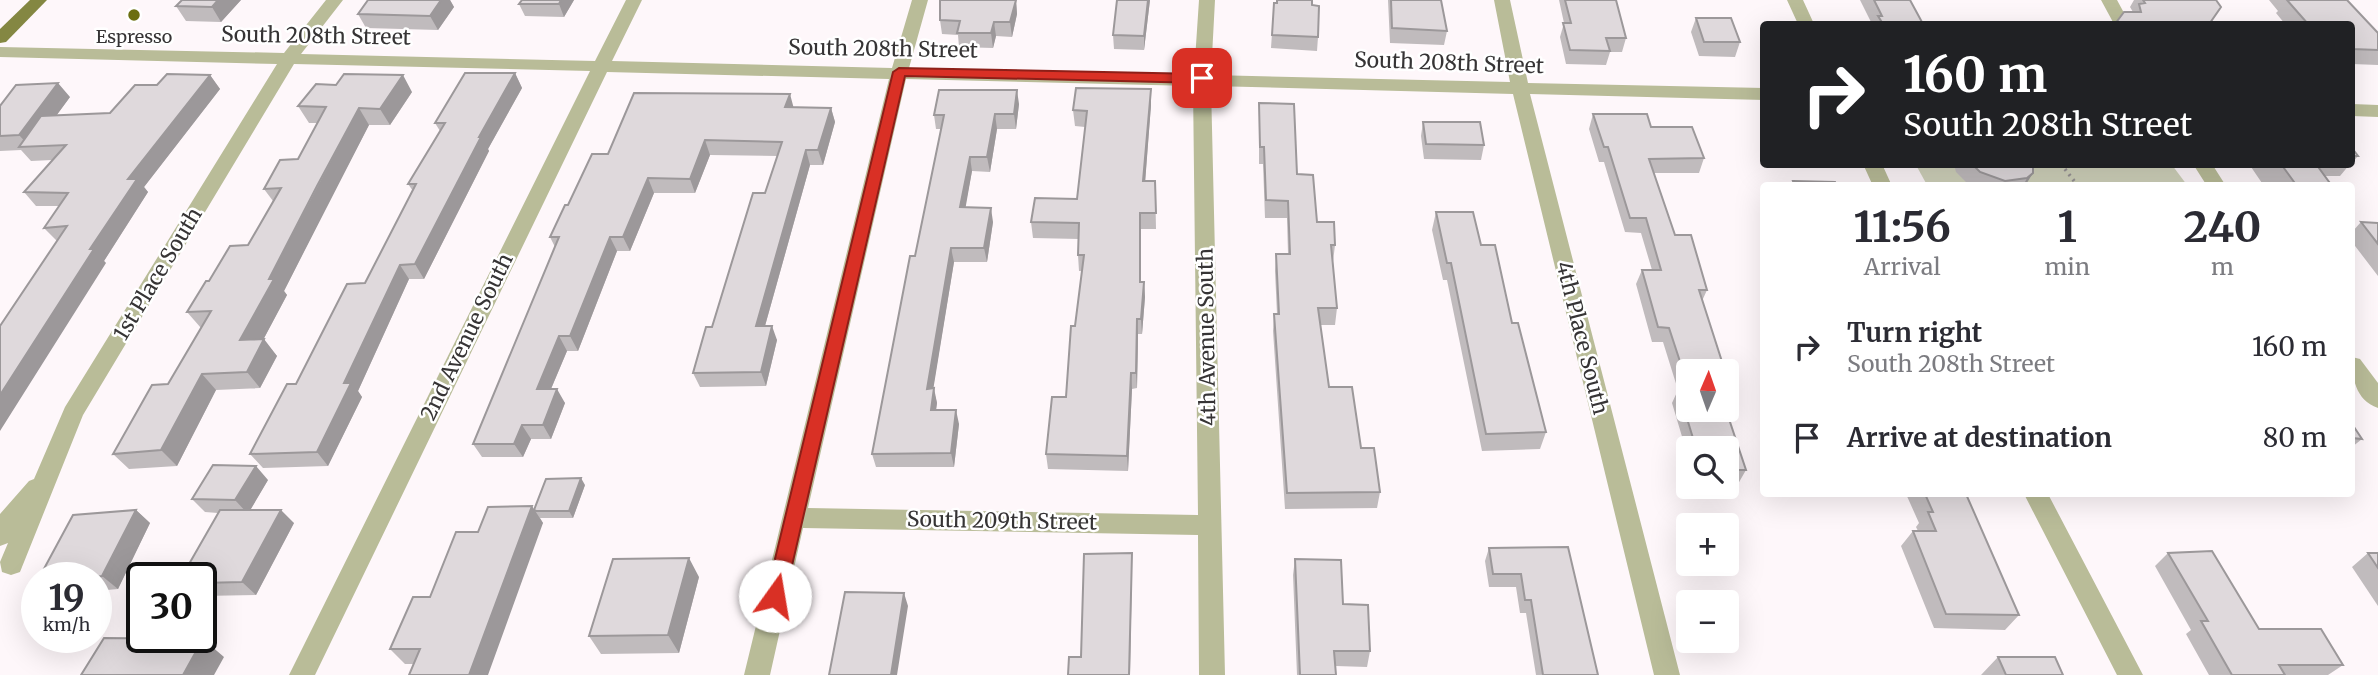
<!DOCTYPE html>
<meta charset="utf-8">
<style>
body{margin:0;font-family:Merriweather,serif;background:#f7f7f7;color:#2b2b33;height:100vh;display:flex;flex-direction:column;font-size:26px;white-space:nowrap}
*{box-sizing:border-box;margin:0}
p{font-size:23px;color:#7c7c81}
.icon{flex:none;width:38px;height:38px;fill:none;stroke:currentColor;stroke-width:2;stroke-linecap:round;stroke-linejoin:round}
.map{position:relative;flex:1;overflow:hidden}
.details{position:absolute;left:1760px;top:182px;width:595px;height:315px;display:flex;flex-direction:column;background:#fff;border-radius:7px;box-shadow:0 7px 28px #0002}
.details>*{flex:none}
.top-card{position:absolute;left:1760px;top:21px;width:595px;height:147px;border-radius:7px;box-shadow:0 7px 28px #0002;background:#202124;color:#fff;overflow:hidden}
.needle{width:46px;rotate:2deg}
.tools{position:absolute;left:1676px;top:359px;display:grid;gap:14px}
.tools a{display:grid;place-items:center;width:63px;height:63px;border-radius:7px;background:#fff;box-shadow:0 7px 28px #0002;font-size:35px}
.speed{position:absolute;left:21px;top:562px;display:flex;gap:14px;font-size:35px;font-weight:700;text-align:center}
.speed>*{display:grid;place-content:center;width:91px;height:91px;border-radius:50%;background:#fff;box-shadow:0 7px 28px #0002;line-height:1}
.speed small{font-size:18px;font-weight:400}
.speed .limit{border:4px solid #111;border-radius:10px;background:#fff;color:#111}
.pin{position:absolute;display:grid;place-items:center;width:60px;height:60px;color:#fff;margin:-30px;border-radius:14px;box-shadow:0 4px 10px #0006}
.me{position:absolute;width:77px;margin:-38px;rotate:13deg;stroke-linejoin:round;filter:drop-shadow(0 0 5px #0008)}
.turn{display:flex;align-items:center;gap:24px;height:147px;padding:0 28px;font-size:32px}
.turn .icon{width:91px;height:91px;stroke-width:2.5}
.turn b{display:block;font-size:49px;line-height:60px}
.eta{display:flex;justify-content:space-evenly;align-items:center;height:119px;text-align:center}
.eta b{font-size:42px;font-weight:700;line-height:49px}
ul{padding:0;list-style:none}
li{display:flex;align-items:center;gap:21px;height:91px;padding:0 28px}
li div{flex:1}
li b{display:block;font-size:26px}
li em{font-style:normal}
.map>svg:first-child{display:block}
</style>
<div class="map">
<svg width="2378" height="675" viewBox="0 0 2378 675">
<rect width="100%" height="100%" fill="#fef7fa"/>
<!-- green -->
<path fill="#cfd1ba" d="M 1916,165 L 2172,165 L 2187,185 L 1927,185 Z"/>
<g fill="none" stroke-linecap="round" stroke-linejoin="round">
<!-- path -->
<path stroke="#979294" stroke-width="3.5" stroke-dasharray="2 4.5" stroke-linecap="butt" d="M 2061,164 L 2078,186"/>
<!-- minor -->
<path fill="#b9bc98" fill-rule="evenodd" d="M 326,0 L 343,0 L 301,54 L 595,61 L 626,0 L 642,0 L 612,61 L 892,68 L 912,0 L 928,0 L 909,68 L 1194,75 L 1199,0 L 1215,0 L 1211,75 L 1510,82 L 1494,0 L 1510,0 L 1528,83 L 1764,88 L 1764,100 L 1530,94 L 1680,675 L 1654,675 L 1513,94 L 1211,86 L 1225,675 L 1199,675 L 1198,535 L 803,528 L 770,675 L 744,675 L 889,79 L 607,72 L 315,675 L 289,675 L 590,71 L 294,64 L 83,415 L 20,572 L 11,575 L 2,572 L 0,562 L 8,543 L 0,546 L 0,514 L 29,481 L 34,479 L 65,407 L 277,64 L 0,57 L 0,47 L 284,53 ZM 906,79 L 1193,86 L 1198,515 L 808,508 Z
M 1787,0 L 1803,0 L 1814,24 L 1798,24 Z
M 2101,0 L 2117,0 L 2130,24 L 2114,24 Z
M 2352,104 L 2378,105 L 2378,117 L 2352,116 Z
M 1863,164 L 1882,164 L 1892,186 L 1873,186 Z
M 2193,164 L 2212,164 L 2226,186 L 2207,186 Z
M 2352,357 L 2360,359 L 2378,383 L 2378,408 C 2355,400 2352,377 2352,357 Z
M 2024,494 L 2048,494 L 2143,675 L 2117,675 Z"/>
<!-- major -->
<path fill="#848742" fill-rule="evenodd" d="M 30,0 L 47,0 L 6,42 L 0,43 L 0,29 Z"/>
</g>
<!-- wall -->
<path fill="#c0bbbd" d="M 182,0 L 241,0 L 221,22 L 186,21 L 176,6 Z
M 368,0 L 450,0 L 454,7 L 438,30 L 366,28 L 358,14 Z
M 522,0 L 574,0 L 564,17 L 525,16 L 519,4 Z
M 1016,0 L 1017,14 L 1012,37 L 996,36 L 993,48 L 959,47 L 958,35 L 942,34 L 940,20 Z
M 1117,0 L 1150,0 L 1144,50 L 1114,49 L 1113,35 Z
M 1276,0 L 1312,0 L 1318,37 L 1317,51 L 1271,48 L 1274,3 L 1276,3 Z
M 1388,0 L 1441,0 L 1447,31 L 1444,45 L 1390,43 Z
M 1559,0 L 1616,0 L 1626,38 L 1622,52 L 1610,52 L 1606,65 L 1566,64 L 1560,37 L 1564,23 Z
M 1860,0 L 1910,0 L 1923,24 L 1872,24 Z
M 2134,0 L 2216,0 L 2221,7 L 2133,12 L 2130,7 Z
M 2269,0 L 2347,0 L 2378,33 L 2378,65 L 2352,64 L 2352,24 L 2285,24 L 2276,13 L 2278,11 Z
M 1696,18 L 1740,42 L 1735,57 L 1699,56 L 1691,32 Z
M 515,73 L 522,88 L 488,149 L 489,151 L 424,279 L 409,279 L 358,391 L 362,397 L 328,466 L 263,468 L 250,454 L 365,283 L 413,191 L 408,184 L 440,131 L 435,123 Z
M 210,75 L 220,89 L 144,187 L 148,192 L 104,261 L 106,263 L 57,241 L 44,228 L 59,206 L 36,206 L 24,192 L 52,160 L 31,161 L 21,150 L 0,151 L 0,106 L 70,97 L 56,116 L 110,113 L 157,85 Z
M 412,92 L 390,125 L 369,125 L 328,203 L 284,291 L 287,295 L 263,340 L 277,356 L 260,388 L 216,390 L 177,466 L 129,469 L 113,454 L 168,384 L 201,328 L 187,312 L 209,281 L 248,245 L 273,201 L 264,189 L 298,159 L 318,123 L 309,123 L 298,106 Z
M 1259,103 L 1297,174 L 1317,222 L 1335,245 L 1333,262 L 1337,308 L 1335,325 L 1320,325 L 1329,387 L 1361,448 L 1380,492 L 1377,508 L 1285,509 L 1273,331 L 1274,314 L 1277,314 L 1275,271 L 1276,254 L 1288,254 L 1287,218 L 1265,218 L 1263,164 L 1259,164 Z
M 1019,104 L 1016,129 L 997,129 L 990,172 L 972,171 L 965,207 L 993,222 L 987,262 L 954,262 L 933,388 L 937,403 L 936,410 L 959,424 L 954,467 L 876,467 L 872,454 L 915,256 L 941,129 L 936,129 L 934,115 Z
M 1151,105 L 1145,181 L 1155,181 L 1156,229 L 1141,229 L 1141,282 L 1144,282 L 1145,297 L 1142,334 L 1138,334 L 1137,388 L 1132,389 L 1128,471 L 1048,469 L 1046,454 L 1066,397 L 1082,271 L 1079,271 L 1078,255 L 1079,239 L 1033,238 L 1031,222 L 1077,199 L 1085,127 L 1075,126 L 1073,110 Z
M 794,108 L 831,108 L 835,122 L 823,165 L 810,165 L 765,326 L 777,340 L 766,386 L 700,387 L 693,373 L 765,193 L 778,156 L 710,155 L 695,193 L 654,193 L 630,251 L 617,251 L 578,351 L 567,351 L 551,389 L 565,403 L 551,439 L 531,439 L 523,457 L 482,457 L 473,444 L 555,247 L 550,237 L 608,154 Z
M 1593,114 L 1651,127 L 1704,158 L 1699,173 L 1654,173 L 1675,235 L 1707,290 L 1702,301 L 1689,371 L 1746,470 L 1738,484 L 1727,484 L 1727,448 L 1689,448 L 1689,460 L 1672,403 L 1678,390 L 1663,342 L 1652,342 L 1636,284 L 1642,270 L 1652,270 L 1641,233 L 1625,232 L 1604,162 L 1599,162 L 1589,129 Z
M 1423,122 L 1484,145 L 1481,160 L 1424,159 L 1421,136 Z
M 2352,148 L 2358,156 L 2352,163 Z
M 1954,164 L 2033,164 L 2025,186 L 1970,186 L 1956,172 Z
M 2249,164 L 2350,164 L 2340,176 L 2325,176 L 2332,186 L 2264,186 Z
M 1436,212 L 1481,245 L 1512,323 L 1546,432 L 1540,449 L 1482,451 L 1447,280 L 1443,280 L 1432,230 Z
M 2361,222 L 2378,223 L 2378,276 L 2352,242 L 2352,232 Z
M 2352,424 L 2362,439 L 2352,447 Z
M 268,480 L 250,510 L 294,523 L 256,595 L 201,596 L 201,578 L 218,513 L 205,512 L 192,499 Z
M 585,485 L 573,518 L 540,518 L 543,523 L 413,664 L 405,664 L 390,649 L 430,597 L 534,510 Z
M 1906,494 L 1966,494 L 2019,615 L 2005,630 L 1934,628 L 1901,546 L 1913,531 L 1918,531 L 1916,527 L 1919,523 Z
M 136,510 L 150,523 L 118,589 L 96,591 L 96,578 L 39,578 Z
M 1568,547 L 1598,675 L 1536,675 L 1526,613 L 1520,613 L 1516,587 L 1489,587 L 1485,561 L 1489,548 Z
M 2168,553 L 2259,629 L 2343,665 L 2328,675 L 2209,675 L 2186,634 L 2191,630 L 2155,566 Z
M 2368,553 L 2378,553 L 2378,606 L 2352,567 Z
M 1295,559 L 1343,604 L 1370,651 L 1367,667 L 1336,666 L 1336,675 L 1297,675 L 1293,575 Z
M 699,577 L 679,653 L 601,654 L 589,636 Z
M 1998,657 L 2063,675 L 1981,675 Z"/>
<!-- shaded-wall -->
<path fill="#9c989a" d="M 218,0 L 241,0 L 221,22 L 212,7 Z
M 441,0 L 450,0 L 454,7 L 438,30 L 430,16 Z
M 561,0 L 574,0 L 564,17 L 559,4 Z
M 1016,0 L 1017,14 L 1012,37 L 1010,22 Z
M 1148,0 L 1150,0 L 1144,50 L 1144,36 Z
M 994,22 L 996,36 L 993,48 L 991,33 Z
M 515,73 L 522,88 L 488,149 L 489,151 L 424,279 L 415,264 L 479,137 Z
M 210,75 L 220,89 L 144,187 L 148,192 L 104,261 L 106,263 L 0,431 L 0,395 L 90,249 L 128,179 Z
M 403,75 L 412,92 L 390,125 L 380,109 Z
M 58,83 L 70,97 L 34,146 L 30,147 L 19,135 Z
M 1151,89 L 1151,105 L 1144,197 L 1143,181 Z
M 1017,90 L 1019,104 L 1016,129 L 1014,114 Z
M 790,94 L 794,109 L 785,107 Z
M 359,108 L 369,125 L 284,291 L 287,295 L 254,357 L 240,340 L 269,279 Z
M 831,108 L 835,122 L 823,165 L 818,150 Z
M 995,114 L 997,129 L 990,172 L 987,157 Z
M 705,140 L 710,155 L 695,193 L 690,179 Z
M 806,150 L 810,165 L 761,340 L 756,326 Z
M 970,157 L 972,171 L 963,222 L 960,207 Z
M 2033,173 L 2025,186 L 2023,186 L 2027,178 Z
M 648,178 L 654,193 L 630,251 L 623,237 Z
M 991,208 L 993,222 L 987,262 L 984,248 Z
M 610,237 L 617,251 L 578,351 L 570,336 Z
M 951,248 L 954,262 L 931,403 L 927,389 Z
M 400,265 L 409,279 L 358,391 L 362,397 L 328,466 L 317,452 L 344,383 Z
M 1144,282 L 1145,297 L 1142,334 L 1141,319 Z
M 1137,319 L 1138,334 L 1137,388 L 1136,373 Z
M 772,326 L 777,340 L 766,386 L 761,372 Z
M 559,336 L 567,351 L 545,403 L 537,389 Z
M 264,339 L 277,356 L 260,388 L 247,372 Z
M 1131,373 L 1132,389 L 1128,471 L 1127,456 Z
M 202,374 L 216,390 L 177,466 L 161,450 Z
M 934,388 L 937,403 L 934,424 L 931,410 Z
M 557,389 L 565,403 L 551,439 L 543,425 Z
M 956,410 L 959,424 L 954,467 L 951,453 Z
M 522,425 L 531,439 L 523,457 L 514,444 Z
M 256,466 L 268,480 L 248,514 L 235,500 Z
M 581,478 L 585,485 L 573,518 L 569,511 Z
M 532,506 L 543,523 L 488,675 L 469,675 Z
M 136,510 L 150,523 L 118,589 L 102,576 Z
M 281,510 L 294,523 L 256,595 L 242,582 Z
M 1132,553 L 1132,566 L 1130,675 L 1129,675 Z
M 689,558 L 699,577 L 679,653 L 668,635 Z
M 904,593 L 908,606 L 897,675 L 891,675 Z
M 203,639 L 224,657 L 214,675 L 183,675 Z"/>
<!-- building -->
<path fill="#dfd9dc" stroke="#9c989a" stroke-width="2" d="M 182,0 L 218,0 L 212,7 L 176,6 Z
M 368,0 L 441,0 L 430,16 L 358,14 Z
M 522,0 L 561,0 L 559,4 L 519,4 Z
M 940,0 L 1016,0 L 1010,22 L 994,22 L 991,33 L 957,33 L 960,21 L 940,20 Z
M 1117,0 L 1148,0 L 1144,36 L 1113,35 Z
M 1277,0 L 1312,0 L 1312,5 L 1319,6 L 1318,37 L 1272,35 L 1274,3 L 1277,3 Z
M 1391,0 L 1441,0 L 1447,31 L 1392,28 Z
M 1565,0 L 1616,0 L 1626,38 L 1606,38 L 1610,51 L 1570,50 L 1563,23 L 1571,23 Z
M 1874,0 L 1910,0 L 1923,24 L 1883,24 L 1878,16 L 1882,16 Z
M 2143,0 L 2216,0 L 2221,7 L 2210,23 L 2213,24 L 2115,24 L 2124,12 L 2141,12 L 2139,4 L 2145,3 Z
M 2287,0 L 2347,0 L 2378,33 L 2378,50 L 2352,49 L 2352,24 L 2308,24 Z
M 1696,18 L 1731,18 L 1740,42 L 1704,42 Z
M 465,73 L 515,73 L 479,137 L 481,137 L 415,264 L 400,265 L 344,383 L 351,383 L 317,452 L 250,454 L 287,384 L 296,384 L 347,284 L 365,283 L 416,184 L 408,184 L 445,123 L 435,123 Z
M 167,74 L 210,75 L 128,179 L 137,179 L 90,249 L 94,249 L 0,395 L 0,326 L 67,226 L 44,228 L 68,193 L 24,192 L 66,145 L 19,147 L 41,116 L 110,113 L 135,85 L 157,85 Z
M 344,74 L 403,75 L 380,109 L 359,108 L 317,186 L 269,279 L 274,279 L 240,340 L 264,339 L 247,372 L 202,374 L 161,450 L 113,454 L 152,385 L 168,384 L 211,311 L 187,312 L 206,281 L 209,281 L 230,246 L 248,245 L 281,188 L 264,189 L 280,160 L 298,159 L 326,107 L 298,106 L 316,84 L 336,85 Z
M 58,83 L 19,135 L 0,136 L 0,106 L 16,85 Z
M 1076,88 L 1151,89 L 1143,181 L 1155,181 L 1156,213 L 1140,213 L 1140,282 L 1144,282 L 1141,319 L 1137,319 L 1136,373 L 1131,373 L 1127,456 L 1046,454 L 1052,397 L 1066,397 L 1071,326 L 1075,326 L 1084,255 L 1078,255 L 1079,223 L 1031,222 L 1035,198 L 1077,199 L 1087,111 L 1073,110 Z
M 939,90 L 1017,90 L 1014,114 L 995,114 L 987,157 L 970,157 L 960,207 L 991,208 L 984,248 L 951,248 L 927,389 L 934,388 L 931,410 L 956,410 L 951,453 L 872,454 L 910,256 L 915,256 L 944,115 L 934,115 Z
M 634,93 L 790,94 L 785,107 L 831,108 L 818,150 L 806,150 L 756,326 L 772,326 L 761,372 L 693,373 L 706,327 L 712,327 L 753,193 L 765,193 L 782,142 L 705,140 L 690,179 L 648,178 L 623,237 L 610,237 L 570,336 L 559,336 L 537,389 L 557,389 L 543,425 L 522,425 L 514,444 L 473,444 L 559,237 L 550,237 L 565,205 L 568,205 L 592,154 L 608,154 Z
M 1259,103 L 1294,104 L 1297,174 L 1313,175 L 1317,222 L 1334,222 L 1335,245 L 1331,245 L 1337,308 L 1318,308 L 1329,387 L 1352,387 L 1361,448 L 1374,448 L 1380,492 L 1287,493 L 1274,314 L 1279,314 L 1276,254 L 1290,254 L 1288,201 L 1266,200 L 1264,147 L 1260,147 Z
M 1593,114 L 1647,114 L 1651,127 L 1692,127 L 1704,158 L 1649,159 L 1675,235 L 1691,235 L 1707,290 L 1699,290 L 1725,371 L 1689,371 L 1689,389 L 1669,328 L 1658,327 L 1642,270 L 1661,270 L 1646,218 L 1630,218 L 1608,147 L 1604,147 Z
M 1423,122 L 1480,122 L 1484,145 L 1426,144 Z
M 2352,148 L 2358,156 L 2352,156 Z
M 1972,164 L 2033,164 L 2033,173 L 2027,178 L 2005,181 L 1980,172 Z
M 2281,164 L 2316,164 L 2332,186 L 2297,186 Z
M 1793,181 L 1835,182 L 1837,186 L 1795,186 Z
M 1436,212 L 1473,212 L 1481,245 L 1495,245 L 1512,323 L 1518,323 L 1546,432 L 1486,434 L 1451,263 L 1447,263 Z
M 2361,222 L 2378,223 L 2378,244 Z
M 1678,389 L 1689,389 L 1689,410 L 1726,410 L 1746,470 L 1727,470 L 1727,448 L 1696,448 Z
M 2352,424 L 2362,439 L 2352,438 Z
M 213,465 L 256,466 L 235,500 L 192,499 Z
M 581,478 L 569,511 L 536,511 L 534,510 L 546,479 Z
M 1925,494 L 1966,494 L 2019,615 L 1946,614 L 1913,531 L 1936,531 L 1928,512 L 1933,512 Z
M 532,506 L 469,675 L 409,675 L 420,649 L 390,649 L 413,597 L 430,597 L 456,532 L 478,532 L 488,507 Z
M 136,510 L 102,576 L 84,578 L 39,578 L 73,515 Z
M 220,510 L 281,510 L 242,582 L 201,583 L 201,578 L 181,578 Z
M 1568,547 L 1598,675 L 1543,675 L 1531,600 L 1525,600 L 1521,574 L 1493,574 L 1489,548 Z
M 2212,551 L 2259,629 L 2321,629 L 2343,665 L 2279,665 L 2285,675 L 2232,675 L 2201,621 L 2208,621 L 2168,553 Z
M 1132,553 L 1129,675 L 1068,675 L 1069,657 L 1081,657 L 1084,554 Z
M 2368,553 L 2378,553 L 2378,568 Z
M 689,558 L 668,635 L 589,636 L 613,559 Z
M 1295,559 L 1341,560 L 1343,604 L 1368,605 L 1370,651 L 1334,651 L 1336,675 L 1300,675 Z
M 845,592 L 904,593 L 891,675 L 829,675 Z
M 104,638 L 203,639 L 183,675 L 81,675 Z
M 1998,657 L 2055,657 L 2063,675 L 2006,675 Z"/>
<!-- route -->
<path fill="#d93025" stroke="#8d1f18" stroke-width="2" d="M 899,68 L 1202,74 L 1209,78 L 1202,83 L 905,76 L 785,596 L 782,602 L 775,605 L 769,602 L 766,596 L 893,72 Z"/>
<!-- markers -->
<circle fill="#6b6e10" stroke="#fff" stroke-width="2.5" cx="134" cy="15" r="7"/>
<g text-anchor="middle" stroke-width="5" stroke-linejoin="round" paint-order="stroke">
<!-- far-poi labels -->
<g font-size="18" fill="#363435" stroke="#fff">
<text x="134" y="43">Espresso</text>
</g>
<!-- street labels -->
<g font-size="21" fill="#363435" stroke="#fff">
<text transform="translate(316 36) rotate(1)" y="7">South 208th Street</text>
<text transform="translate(883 49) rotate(1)" y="7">South 208th Street</text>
<text transform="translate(1449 63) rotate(2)" y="7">South 208th Street</text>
<text transform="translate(158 274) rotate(-59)" y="7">1st Place South</text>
<text transform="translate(467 337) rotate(-64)" y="7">2nd Avenue South</text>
<text transform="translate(1207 337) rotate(-91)" y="7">4th Avenue South</text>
<text transform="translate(1582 338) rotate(76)" y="7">4th Place South</text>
<text transform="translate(1002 521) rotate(1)" y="7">South 209th Street</text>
</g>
</g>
</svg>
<div class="tools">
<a><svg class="needle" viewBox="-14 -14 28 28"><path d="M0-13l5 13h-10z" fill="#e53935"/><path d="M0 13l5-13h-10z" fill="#7c7c81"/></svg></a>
<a><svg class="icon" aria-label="search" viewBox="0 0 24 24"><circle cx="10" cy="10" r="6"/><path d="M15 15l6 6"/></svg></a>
<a>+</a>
<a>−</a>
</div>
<div class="speed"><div>19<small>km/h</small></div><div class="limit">30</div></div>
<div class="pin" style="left:1202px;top:78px;background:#d93025"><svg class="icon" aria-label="arrive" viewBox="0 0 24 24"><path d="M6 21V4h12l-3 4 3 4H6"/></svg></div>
<svg class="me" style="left:775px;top:596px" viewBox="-20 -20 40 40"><circle r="19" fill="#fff"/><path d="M0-13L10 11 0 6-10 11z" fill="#d93025"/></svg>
<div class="top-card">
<div class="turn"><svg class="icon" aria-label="right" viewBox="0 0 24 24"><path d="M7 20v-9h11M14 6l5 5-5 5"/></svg><div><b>160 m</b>South 208th Street</div></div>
</div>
<section class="details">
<div class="eta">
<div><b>11:56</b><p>Arrival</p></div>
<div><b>1</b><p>min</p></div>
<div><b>240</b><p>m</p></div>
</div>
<ul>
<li><svg class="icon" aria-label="right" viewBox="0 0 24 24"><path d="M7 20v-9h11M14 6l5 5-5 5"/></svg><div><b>Turn right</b><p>South 208th Street</p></div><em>160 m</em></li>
<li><svg class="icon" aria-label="arrive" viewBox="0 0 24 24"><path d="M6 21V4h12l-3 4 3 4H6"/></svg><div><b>Arrive at destination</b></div><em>80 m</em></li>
</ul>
</section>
</div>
